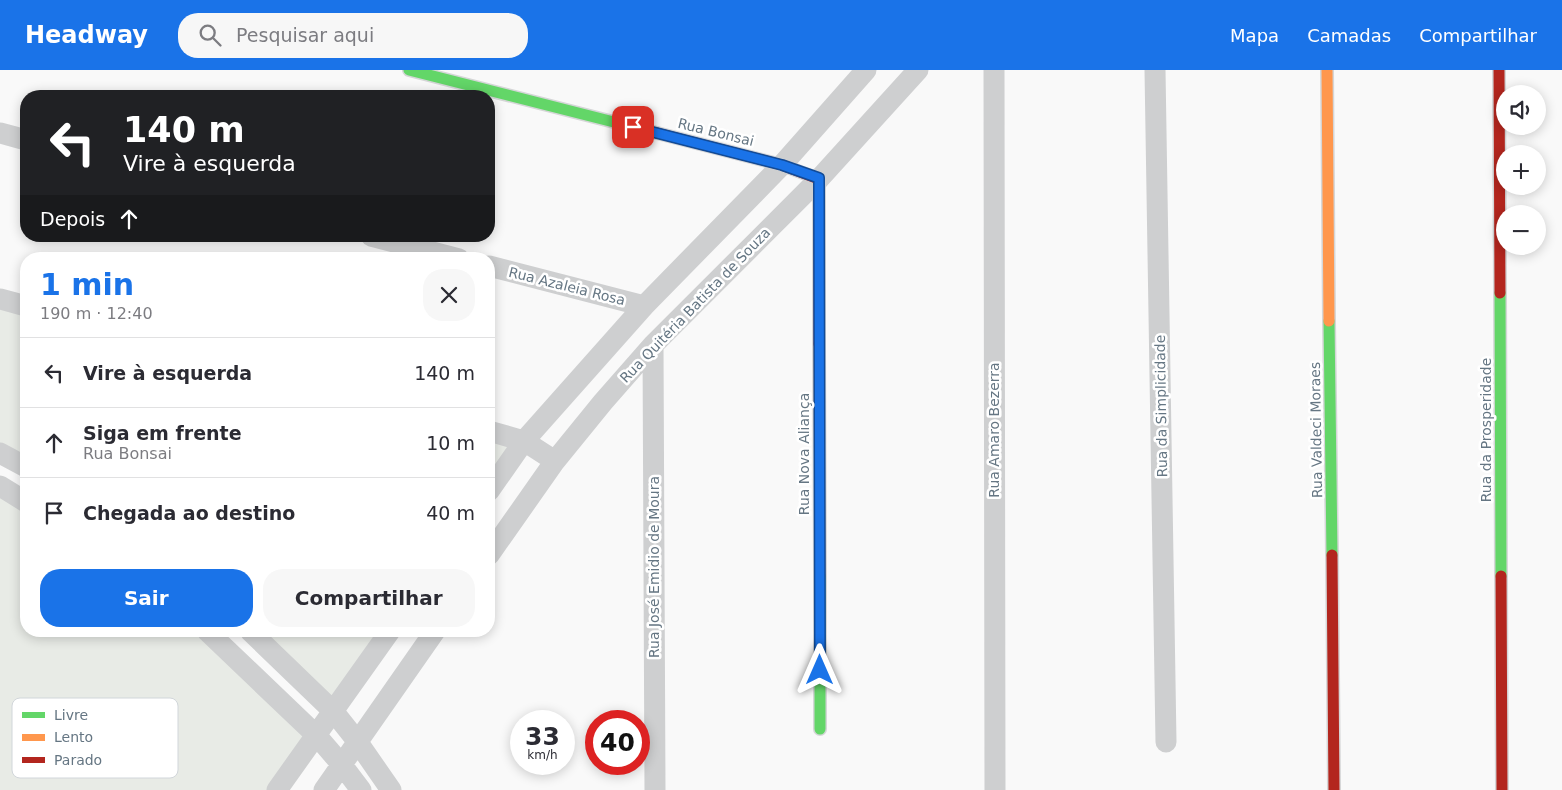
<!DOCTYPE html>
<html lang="pt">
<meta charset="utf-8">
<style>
body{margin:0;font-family:"DejaVu Sans",sans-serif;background:#f7f7f7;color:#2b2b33;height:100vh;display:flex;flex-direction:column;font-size:19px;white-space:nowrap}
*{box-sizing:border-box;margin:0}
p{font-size:16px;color:#7c7c81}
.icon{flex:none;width:28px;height:28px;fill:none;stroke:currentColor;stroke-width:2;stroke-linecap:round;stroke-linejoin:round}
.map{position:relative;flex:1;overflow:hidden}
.details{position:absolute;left:20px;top:182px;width:475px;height:385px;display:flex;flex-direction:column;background:#fff;border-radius:20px;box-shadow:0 2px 12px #0003}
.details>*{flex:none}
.guide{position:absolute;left:20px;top:20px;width:475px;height:152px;border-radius:20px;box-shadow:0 2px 12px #0003;background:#202124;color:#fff;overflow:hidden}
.buttons{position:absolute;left:1496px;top:15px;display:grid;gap:10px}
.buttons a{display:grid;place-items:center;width:50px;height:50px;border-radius:50%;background:#fff;box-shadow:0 2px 12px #0003;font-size:25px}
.speed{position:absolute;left:510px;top:640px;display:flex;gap:10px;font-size:25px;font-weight:700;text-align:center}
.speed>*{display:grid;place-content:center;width:65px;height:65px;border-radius:50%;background:#fff;box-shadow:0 2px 12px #0003;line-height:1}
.speed small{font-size:12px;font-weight:400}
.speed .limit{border:8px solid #d22;background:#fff;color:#111}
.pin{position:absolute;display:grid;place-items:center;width:42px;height:42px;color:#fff;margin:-21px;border-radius:10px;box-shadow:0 2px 8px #0006}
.me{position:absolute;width:55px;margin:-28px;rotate:0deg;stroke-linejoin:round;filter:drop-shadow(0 0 4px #0008)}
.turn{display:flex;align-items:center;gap:18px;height:105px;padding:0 20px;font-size:22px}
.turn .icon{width:65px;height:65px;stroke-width:2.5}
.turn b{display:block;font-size:35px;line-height:42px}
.then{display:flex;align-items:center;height:48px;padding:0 20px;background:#0003;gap:10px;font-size:19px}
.round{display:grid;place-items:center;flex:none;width:52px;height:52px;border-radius:20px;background:#f7f7f7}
.summary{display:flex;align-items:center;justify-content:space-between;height:85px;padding:0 20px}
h1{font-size:30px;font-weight:800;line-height:38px;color:#1a73e8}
.primary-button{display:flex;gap:10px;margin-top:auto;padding:10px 20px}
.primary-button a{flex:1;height:58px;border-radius:20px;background:#1a73e8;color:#fff;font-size:20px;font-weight:800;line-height:58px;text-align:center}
.primary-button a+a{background:#f7f7f7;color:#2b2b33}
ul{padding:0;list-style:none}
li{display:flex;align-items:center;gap:15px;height:70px;padding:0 20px;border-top:1px solid #e1e1e2}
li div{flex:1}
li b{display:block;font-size:19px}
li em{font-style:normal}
header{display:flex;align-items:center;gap:30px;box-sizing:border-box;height:70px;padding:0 25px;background:#1a73e8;color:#fff}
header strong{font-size:24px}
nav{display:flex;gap:28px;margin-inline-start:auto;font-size:18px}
.search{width:350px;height:45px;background:#f7f7f7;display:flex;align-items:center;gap:12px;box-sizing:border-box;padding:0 18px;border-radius:20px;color:#7c7c81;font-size:19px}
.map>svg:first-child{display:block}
</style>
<header>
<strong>Headway</strong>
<div class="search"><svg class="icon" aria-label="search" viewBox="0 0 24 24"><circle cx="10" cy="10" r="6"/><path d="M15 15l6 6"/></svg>Pesquisar aqui</div>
<nav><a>Mapa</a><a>Camadas</a><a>Compartilhar</a></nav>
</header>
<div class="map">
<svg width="1562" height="720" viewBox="0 0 1562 720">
<rect width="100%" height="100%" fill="#f9f9f9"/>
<!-- green -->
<path fill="#e8ebe6" d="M 0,229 L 26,236 L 26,397 L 0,384 Z
M 489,361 L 524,371 L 489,421 Z
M 0,416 L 26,432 L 26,561 L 204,561 L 317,666 L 278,720 L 0,720 Z
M 249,561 L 390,561 L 334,642 Z"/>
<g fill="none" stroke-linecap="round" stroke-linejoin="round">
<defs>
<path id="fast" d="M 409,0 L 657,63
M 1500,223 L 1501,506
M 1329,251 L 1332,485
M 820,506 L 820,659"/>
<path id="slow" d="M 1327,0 L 1329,251
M 819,274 L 820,506"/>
<path id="jam" d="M 1499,0 L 1500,223
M 657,63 L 782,95 L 819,109 L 819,274
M 1332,485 L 1334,720
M 1501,506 L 1502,720"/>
</defs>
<!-- fast casing -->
<use href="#fast" stroke="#d5d6d7" stroke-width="14"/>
<!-- slow casing -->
<use href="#slow" stroke="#d5d6d7" stroke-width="14"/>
<!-- jam casing -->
<use href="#jam" stroke="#d5d6d7" stroke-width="14"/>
<!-- street -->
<path stroke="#cecfd0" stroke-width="21" d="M 994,0 L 995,720
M 1155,0 L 1166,672
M 0,63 L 26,70
M 371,166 L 459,189
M 489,196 L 644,236
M 0,229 L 26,236
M 653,275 L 655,720
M 489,361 L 524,371 L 555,391
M 0,383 L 26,397
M 0,416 L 26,432
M 489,421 L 524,371 L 644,236 L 782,95 L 866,0
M 489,485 L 555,391 L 603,332 L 653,275 L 819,109 L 918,0
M 207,561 L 317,666 L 342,695 L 361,720
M 250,561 L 334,642 L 357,671 L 391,720
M 277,720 L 390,561
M 324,720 L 435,561"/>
<!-- fast -->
<use href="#fast" stroke="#63d668" stroke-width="11"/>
<!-- slow -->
<use href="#slow" stroke="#ff974d" stroke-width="11"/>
<!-- jam -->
<use href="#jam" stroke="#b3261e" stroke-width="11"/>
</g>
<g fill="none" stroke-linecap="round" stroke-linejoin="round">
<defs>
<path id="route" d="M 633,57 L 782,95 L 819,108 L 820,600"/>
</defs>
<!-- route casing -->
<use href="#route" stroke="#114b97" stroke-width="12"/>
<!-- route -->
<use href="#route" stroke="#1a73e8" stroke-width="9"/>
</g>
<g text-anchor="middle" stroke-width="5" stroke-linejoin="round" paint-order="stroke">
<!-- street labels -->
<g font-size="14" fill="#657683" stroke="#fff">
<text transform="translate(716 62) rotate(14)" y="5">Rua Bonsai</text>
<text transform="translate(567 216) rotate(14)" y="5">Rua Azaleia Rosa</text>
<text transform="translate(695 235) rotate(-46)" y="5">Rua Quitéria Batista de Souza</text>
<text transform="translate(1161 336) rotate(-91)" y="5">Rua da Simplicidade</text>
<text transform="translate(994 360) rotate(-90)" y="5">Rua Amaro Bezerra</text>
<text transform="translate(1316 360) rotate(-91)" y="5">Rua Valdeci Moraes</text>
<text transform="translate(1486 360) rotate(-90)" y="5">Rua da Prosperidade</text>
<text transform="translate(804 384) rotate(-90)" y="5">Rua Nova Aliança</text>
<text transform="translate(654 497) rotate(-90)" y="5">Rua José Emidio de Moura</text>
</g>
</g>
<!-- legend -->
<rect x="12" y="628" width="166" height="80" rx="8" fill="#fff" stroke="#d1d6da" stroke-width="1"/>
<rect x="22" y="642" width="23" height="6" fill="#63d668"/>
<rect x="22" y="664" width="23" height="7" fill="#ff974d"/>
<rect x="22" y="687" width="23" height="6" fill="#b3261e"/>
<g font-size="14" fill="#657683">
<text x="54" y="650">Livre</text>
<text x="54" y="672">Lento</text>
<text x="54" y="695">Parado</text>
</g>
</svg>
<div class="buttons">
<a><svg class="icon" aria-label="sound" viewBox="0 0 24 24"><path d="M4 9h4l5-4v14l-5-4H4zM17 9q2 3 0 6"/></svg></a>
<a>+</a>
<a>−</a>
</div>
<div class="speed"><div>33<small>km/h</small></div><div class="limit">40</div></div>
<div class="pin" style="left:633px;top:57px;background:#d93025"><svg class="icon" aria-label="arrive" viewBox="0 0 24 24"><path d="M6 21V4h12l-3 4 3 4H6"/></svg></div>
<svg class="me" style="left:820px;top:600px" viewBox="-20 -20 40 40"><path d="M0-17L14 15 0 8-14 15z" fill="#1a73e8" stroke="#fff" stroke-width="4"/></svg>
<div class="guide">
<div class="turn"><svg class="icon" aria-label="left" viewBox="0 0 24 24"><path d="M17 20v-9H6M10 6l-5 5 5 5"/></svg><div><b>140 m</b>Vire à esquerda</div></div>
<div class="then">Depois<svg class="icon" aria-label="ahead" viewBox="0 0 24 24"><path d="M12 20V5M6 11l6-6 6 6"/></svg></div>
</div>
<section class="details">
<div class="summary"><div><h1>1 min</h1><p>190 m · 12:40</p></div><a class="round"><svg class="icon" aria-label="close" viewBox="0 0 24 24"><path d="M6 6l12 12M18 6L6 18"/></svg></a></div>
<ul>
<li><svg class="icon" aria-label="left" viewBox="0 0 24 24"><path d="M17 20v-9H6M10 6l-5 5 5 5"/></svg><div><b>Vire à esquerda</b></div><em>140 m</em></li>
<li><svg class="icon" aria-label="ahead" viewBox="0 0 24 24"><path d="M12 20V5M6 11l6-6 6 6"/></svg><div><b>Siga em frente</b><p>Rua Bonsai</p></div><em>10 m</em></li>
<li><svg class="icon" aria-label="arrive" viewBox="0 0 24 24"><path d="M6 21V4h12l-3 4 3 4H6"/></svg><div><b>Chegada ao destino</b></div><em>40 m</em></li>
</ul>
<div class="primary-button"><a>Sair</a><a>Compartilhar</a></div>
</section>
</div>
